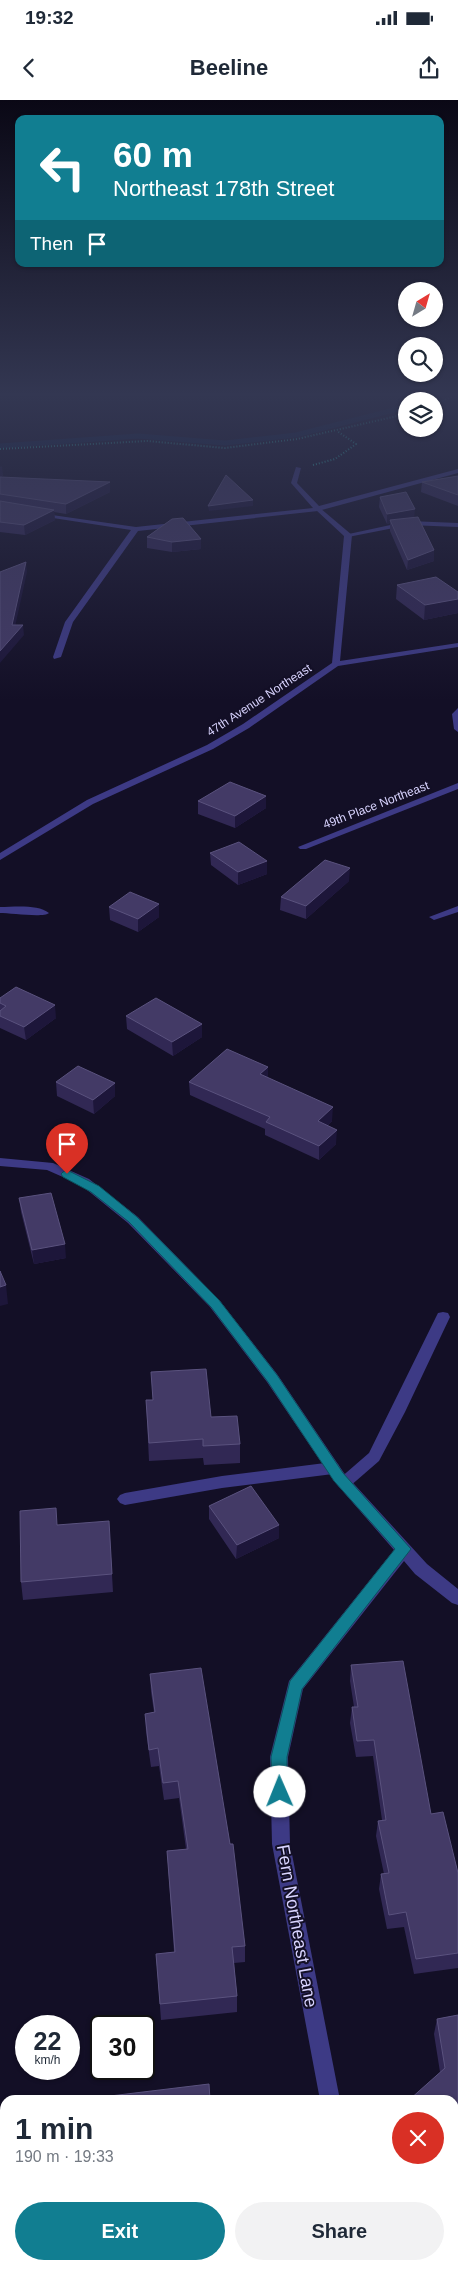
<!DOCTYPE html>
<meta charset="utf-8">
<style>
body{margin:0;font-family:Arial,sans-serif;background:#f2f2f3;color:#1f2937;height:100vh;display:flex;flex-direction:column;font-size:19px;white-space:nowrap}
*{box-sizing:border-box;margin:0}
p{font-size:16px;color:#747a83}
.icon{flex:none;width:28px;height:28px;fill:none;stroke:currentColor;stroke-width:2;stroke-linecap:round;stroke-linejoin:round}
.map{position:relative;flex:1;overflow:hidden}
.drawer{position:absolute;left:0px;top:1995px;width:459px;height:175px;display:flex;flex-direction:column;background:#fff;border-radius:15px 15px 0 0;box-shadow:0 1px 4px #0004}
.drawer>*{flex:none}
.guide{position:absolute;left:15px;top:15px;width:429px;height:152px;border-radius:10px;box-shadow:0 1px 4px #0004;background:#117e91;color:#fff;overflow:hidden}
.needle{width:32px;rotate:37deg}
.controls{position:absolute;left:398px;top:182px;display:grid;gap:10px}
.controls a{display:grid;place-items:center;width:45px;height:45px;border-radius:50%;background:#fff;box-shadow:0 1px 4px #0004;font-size:25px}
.speed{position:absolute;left:15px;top:1915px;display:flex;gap:10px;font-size:25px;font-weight:700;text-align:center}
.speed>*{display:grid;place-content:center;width:65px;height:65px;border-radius:50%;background:#fff;box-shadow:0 1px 4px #0004;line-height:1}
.speed small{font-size:12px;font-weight:400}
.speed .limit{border:2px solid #111;border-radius:8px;background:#fff;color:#111}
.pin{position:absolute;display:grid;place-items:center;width:42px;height:42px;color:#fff;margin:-51px -21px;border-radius:50% 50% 50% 0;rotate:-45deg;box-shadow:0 0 5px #0007}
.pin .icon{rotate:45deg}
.me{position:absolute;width:55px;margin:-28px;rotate:359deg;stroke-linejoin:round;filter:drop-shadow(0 0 4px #0008)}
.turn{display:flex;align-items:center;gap:18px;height:105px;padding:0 15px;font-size:22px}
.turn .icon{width:65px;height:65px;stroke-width:2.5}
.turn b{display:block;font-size:35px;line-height:42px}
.then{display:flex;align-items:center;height:48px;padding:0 15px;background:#0003;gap:10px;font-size:19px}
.round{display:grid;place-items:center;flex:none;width:52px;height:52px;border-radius:26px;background:#f2f2f3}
.summary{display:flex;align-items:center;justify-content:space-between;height:85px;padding:0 15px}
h1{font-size:30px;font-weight:600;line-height:38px}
.button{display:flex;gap:10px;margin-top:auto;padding:10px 15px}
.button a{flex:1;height:58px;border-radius:30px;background:#117e91;color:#fff;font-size:20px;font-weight:600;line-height:58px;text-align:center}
.button a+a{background:#f2f2f3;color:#1f2937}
.status{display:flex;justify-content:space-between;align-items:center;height:35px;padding:0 25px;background:#fff;direction:ltr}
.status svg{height:14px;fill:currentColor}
header{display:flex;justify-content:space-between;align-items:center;height:65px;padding:0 15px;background:#fff;font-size:22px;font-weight:600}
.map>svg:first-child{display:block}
</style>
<div class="status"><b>19:32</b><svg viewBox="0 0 49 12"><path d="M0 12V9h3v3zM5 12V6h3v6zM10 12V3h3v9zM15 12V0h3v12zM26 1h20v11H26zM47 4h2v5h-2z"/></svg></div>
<header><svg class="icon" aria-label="back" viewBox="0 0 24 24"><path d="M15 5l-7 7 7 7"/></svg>Beeline<svg class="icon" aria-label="share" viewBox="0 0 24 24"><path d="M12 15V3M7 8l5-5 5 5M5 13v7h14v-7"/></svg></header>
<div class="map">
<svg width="458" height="2170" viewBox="0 0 458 2170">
<rect width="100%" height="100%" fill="#130f26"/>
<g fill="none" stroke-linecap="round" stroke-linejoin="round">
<!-- stream -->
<path stroke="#0c2248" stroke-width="5" d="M 422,301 L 432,297
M 0,346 L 138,336 L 225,343 L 296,335 L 406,307"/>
<!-- path -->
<path stroke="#2fb8b0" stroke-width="2" stroke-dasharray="1 2" stroke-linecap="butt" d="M 434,304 L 452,297
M 0,349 L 147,341 L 225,348 L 297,339 L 406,314
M 313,365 L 335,359 L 356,344 L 337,331"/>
<!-- service -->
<path fill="#3d3a85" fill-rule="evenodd" d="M 458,806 L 458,812 L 434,820 L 429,817 Z
M 0,807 C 14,807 38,804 49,813 C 44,818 10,813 0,813 Z
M 443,1212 L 448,1213 L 450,1217 L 405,1312 L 379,1361 L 349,1387 L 344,1389 L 339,1387 L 337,1383 L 339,1379 L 369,1353 L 436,1217 L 438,1213 Z
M 333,1362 L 338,1364 L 340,1368 L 338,1372 L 333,1374 L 222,1388 L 125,1405 L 120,1403 L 117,1399 L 120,1395 L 125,1393 L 222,1376 Z"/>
<!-- minor -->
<path fill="#3d3a85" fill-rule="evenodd" d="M 296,367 L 301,368 L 297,383 L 319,406 L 458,369 L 458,373 L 318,411 L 138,431 L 73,522 L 61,557 L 54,559 L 53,557 L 65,522 L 131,430 L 40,416 L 38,415 L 38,413 L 136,427 L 313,408 L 291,383 Z
M 409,421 L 458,423 L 458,427 L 409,425 L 348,437 L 344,435 Z
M 458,608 L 458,632 L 454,629 L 452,614 Z
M 458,683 L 458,689 L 306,749 L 300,749 L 298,747 Z
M 0,1058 L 53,1063 L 89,1079 L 138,1117 L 220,1201 L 277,1274 L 344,1373 L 427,1464 L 458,1489 L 458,1505 L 452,1503 L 415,1474 L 404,1461 L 303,1589 L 288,1657 L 290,1744 L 340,2000 L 320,2000 L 272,1744 L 270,1657 L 289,1581 L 394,1450 L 334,1381 L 267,1282 L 210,1207 L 128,1123 L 81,1085 L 47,1070 L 0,1066 Z
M 354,2165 L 376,2165 L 377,2170 L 355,2170 Z"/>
<!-- tertiary -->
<path fill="#3d3a85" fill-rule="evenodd" d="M 316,408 L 320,408 L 352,435 L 340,561 L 458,543 L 458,547 L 338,566 L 249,628 L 213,649 L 93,704 L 0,760 L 0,753 L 87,700 L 207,645 L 243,624 L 332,563 L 344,436 L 316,410 Z"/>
</g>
<!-- wall -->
<path fill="#312854" d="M 0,366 L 3,375 L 1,377 L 110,392 L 66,414 L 54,412 L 55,420 L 25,435 L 0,432 Z
M 458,376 L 458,406 L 421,392 L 422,382 Z
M 380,397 L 414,417 L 434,450 L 434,461 L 407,470 L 390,431 L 390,423 L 387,424 L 379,407 Z
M 172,419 L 201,449 L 172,452 L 147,448 L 147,437 Z
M 397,485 L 458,492 L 458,513 L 424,520 L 396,499 Z
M 198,701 L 266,708 L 235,728 L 198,714 Z
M 210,753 L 267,774 L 238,785 L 211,765 Z
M 349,781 L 306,819 L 280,810 L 281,797 Z
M 109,807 L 159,817 L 138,832 L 110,820 Z
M 0,898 L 56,918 L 26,940 L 0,928 Z
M 126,916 L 202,924 L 202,937 L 173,956 L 127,929 Z
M 268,967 L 268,978 L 332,1021 L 327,1026 L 336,1044 L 319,1060 L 265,1035 L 265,1029 L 190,995 L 189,982 Z
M 56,982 L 115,996 L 94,1014 L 57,996 Z
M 19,1098 L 66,1158 L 34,1164 L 21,1112 Z
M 146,1300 L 211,1317 L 240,1344 L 240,1363 L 204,1365 L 203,1358 L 149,1361 Z
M 209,1406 L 279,1438 L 236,1459 L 209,1419 Z
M 58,1425 L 110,1440 L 113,1492 L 23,1500 L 21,1482 Z
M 351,1565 L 431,1714 L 458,1773 L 458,1868 L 414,1874 L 404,1827 L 387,1829 L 379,1789 L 381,1774 L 384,1774 L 376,1736 L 378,1721 L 382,1720 L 373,1656 L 356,1657 L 350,1623 L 352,1607 L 354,1607 L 350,1581 Z
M 150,1574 L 245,1846 L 245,1862 L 234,1863 L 237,1896 L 237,1912 L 161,1920 L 156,1854 L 174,1852 L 167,1751 L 186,1749 L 179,1698 L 164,1700 L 159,1666 L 151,1667 L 146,1632 L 145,1614 L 154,1612 L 151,1592 Z
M 458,1915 L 458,2109 L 454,2103 L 454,2000 L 440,1972 L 434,1934 L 437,1919 Z"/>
<!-- shaded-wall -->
<path fill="#1d163a" d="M 2,366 L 3,375 L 0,379 L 0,368 Z
M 110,382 L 110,392 L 66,414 L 66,404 Z
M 253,400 L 253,406 L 209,411 L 208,406 Z
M 415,409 L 414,419 L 390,420 L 390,423 L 387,424 L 387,414 Z
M 54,410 L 55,420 L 25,435 L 24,425 Z
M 201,439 L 201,449 L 172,452 L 172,442 Z
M 434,450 L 434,461 L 407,470 L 408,460 Z
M 26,462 L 27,472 L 13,536 L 12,525 Z
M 458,499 L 458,513 L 424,520 L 425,505 Z
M 23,525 L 24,535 L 0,563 L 0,551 Z
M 266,696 L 266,708 L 235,728 L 235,716 Z
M 267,761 L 267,774 L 238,785 L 238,772 Z
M 350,768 L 349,781 L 306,819 L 306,806 Z
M 159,804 L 159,817 L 138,832 L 138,819 Z
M 55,905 L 56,918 L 26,940 L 24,927 Z
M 202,924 L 202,937 L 173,956 L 172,942 Z
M 268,967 L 268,980 L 260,974 Z
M 115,983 L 115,996 L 94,1014 L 93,1000 Z
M 333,1007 L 332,1021 L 317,1035 L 318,1021 Z
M 337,1030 L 336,1044 L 319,1060 L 319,1046 Z
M 65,1144 L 66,1158 L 34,1164 L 32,1150 Z
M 6,1185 L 8,1204 L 0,1206 L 0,1187 Z
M 279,1425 L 279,1438 L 236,1459 L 237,1445 Z"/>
<!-- building -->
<path fill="#433a66" stroke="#5a527e" d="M 226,375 L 253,400 L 208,406 Z
M 458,376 L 458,395 L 422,382 Z
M 0,377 L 110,382 L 66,404 L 0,394 Z
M 406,392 L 415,409 L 387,414 L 380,397 Z
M 0,401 L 54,410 L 24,425 L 0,422 Z
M 418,417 L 434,450 L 408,460 L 390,420 Z
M 183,418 L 201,439 L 172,442 L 147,437 L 172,419 Z
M 26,462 L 12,525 L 23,525 L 0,551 L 0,472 Z
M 436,477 L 458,492 L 458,499 L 425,505 L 397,485 Z
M 230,682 L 266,696 L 235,716 L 198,701 Z
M 239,742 L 267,761 L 238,772 L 210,753 Z
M 325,760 L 350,768 L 306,806 L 281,797 Z
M 130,792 L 159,804 L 138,819 L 109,807 Z
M 16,887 L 55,905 L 24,927 L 0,916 L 0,911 L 6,906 L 0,903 L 0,898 Z
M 156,898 L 202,924 L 172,942 L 126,916 Z
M 227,949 L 268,967 L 260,974 L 333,1007 L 318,1021 L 337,1030 L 319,1046 L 266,1022 L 270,1017 L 189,982 Z
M 78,966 L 115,983 L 93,1000 L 56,982 Z
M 51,1093 L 65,1144 L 32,1150 L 19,1098 Z
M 0,1171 L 6,1185 L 0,1187 Z
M 206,1269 L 211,1317 L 237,1316 L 240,1344 L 203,1346 L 203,1339 L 149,1343 L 146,1300 L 153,1300 L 151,1272 Z
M 251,1386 L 279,1425 L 237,1445 L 209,1406 Z
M 56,1408 L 57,1425 L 109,1421 L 112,1474 L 21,1482 L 20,1411 Z
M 403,1561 L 431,1714 L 443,1712 L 458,1773 L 458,1853 L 416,1859 L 406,1812 L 389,1815 L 381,1774 L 389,1773 L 378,1721 L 386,1720 L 374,1640 L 357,1641 L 352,1607 L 358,1607 L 351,1565 Z
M 201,1568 L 230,1744 L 233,1744 L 245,1846 L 232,1847 L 237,1896 L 160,1904 L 156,1854 L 175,1852 L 167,1751 L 188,1749 L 178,1681 L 163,1683 L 158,1648 L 149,1650 L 145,1614 L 155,1612 L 150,1574 Z
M 458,1915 L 458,2090 L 454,2084 L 454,2000 L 409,2000 L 445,1968 L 437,1919 Z
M 209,1984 L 210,2000 L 110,2000 L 110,1996 Z"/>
<!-- sky -->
<linearGradient id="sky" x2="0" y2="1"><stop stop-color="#0a0815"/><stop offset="0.49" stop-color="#333752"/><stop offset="1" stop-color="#333752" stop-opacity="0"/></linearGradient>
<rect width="458" height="601" fill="url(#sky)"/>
<!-- route -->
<path fill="#117e91" stroke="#0b525e" d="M 67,1070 L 99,1086 L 137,1117 L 219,1200 L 277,1275 L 343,1373 L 411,1449 L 302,1589 L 287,1657 L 287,1692 L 285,1697 L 280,1699 L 274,1697 L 272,1692 L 271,1657 L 290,1581 L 395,1449 L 334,1381 L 268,1282 L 211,1207 L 129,1122 L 91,1092 L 63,1077 L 61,1074 L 63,1072 Z"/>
<g text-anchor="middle" stroke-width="4" stroke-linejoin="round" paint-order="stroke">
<!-- far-street labels -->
<g font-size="12" fill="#d9d4ff" stroke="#130f26">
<text transform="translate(259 600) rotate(-33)" y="4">47th Avenue Northeast</text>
<text transform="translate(376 705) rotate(-21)" y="4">49th Place Northeast</text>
</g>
<!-- near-street labels -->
<g font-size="18" fill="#d9d4ff" stroke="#130f26">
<text transform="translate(297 1826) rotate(80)" y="6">Fern Northeast Lane</text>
</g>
</g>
</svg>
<div class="controls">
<a><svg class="needle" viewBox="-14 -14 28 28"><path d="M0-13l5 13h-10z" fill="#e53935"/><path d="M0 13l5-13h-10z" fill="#747a83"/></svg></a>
<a><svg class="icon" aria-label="search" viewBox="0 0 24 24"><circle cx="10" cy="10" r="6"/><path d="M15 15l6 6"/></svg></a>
<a><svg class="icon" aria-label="layers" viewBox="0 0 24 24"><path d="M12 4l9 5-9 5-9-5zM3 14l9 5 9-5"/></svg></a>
</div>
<div class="speed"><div>22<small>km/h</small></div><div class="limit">30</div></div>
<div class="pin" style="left:67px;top:1074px;background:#d93025"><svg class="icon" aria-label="arrive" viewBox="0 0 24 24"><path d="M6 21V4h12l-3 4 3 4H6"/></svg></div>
<svg class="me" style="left:280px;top:1692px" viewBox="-20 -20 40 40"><circle r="19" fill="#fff"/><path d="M0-13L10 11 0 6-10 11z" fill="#117e91"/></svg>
<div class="guide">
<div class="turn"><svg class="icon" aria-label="left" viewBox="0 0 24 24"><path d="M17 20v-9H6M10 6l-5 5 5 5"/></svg><div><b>60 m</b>Northeast 178th Street</div></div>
<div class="then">Then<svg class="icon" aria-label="arrive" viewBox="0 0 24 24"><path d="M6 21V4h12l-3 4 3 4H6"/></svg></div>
</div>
<section class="drawer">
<div class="summary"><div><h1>1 min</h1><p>190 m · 19:33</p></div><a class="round" style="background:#d93025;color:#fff"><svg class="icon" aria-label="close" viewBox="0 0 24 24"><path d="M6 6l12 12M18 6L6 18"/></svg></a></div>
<div class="button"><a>Exit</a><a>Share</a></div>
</section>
</div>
